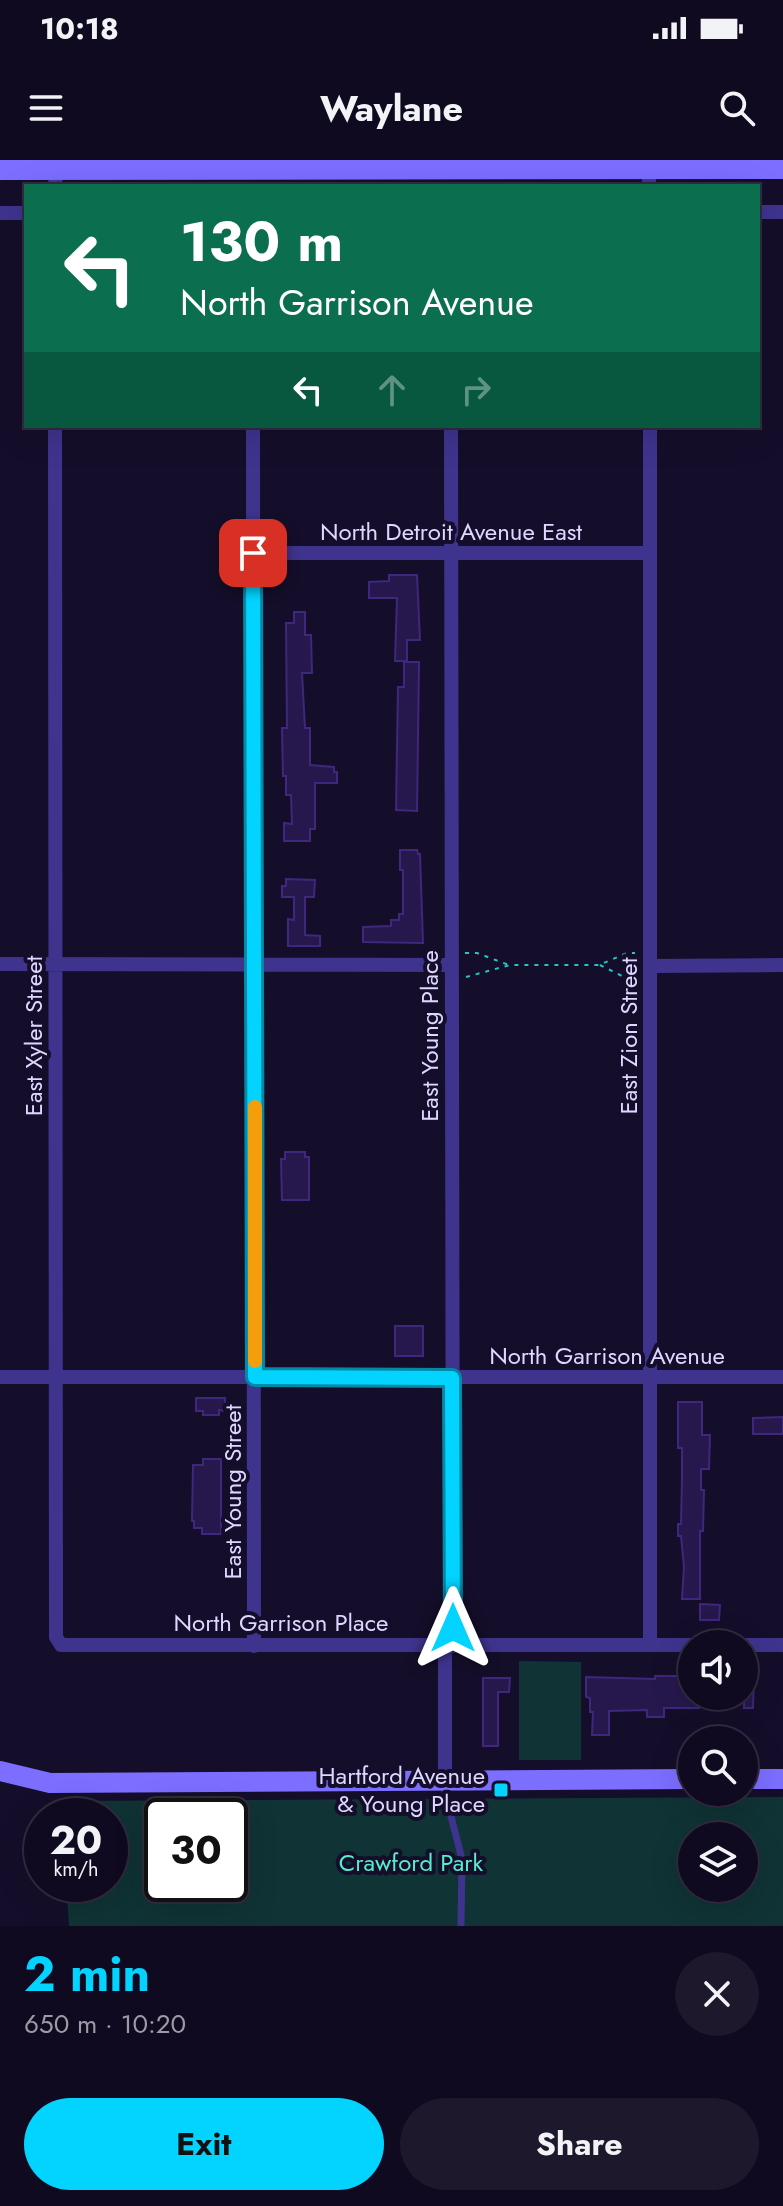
<!DOCTYPE html>
<meta charset="utf-8">
<style>
body{margin:0;font-family:Jost,sans-serif;background:#1e182d;color:#f1f3f6;height:100vh;display:flex;flex-direction:column;font-size:30px;white-space:nowrap}
*{box-sizing:border-box;margin:0}
p{font-size:26px;color:#9c9aa5}
.icon{flex:none;width:44px;height:44px;fill:none;stroke:currentColor;stroke-width:2;stroke-linecap:round;stroke-linejoin:round}
.map{position:relative;height:1766px;overflow:hidden}
.panel{display:flex;flex-direction:column;background:#100a20;flex:1}
.panel>*{flex:none}
.guide{position:absolute;left:24px;top:24px;width:736px;height:244px;border-radius:0px;box-shadow:0 8px 32px #0002,0 0 0 2px #302b3e;background:#0b6e4f;color:#fff;overflow:hidden}
.controls{position:absolute;left:678px;top:1470px;display:grid;gap:16px}
.controls a{display:grid;place-items:center;width:80px;height:80px;border-radius:50%;background:#100a20;box-shadow:0 8px 32px #0002,0 0 0 2px #302b3e;font-size:40px}
.speed{position:absolute;left:24px;top:1638px;display:flex;gap:16px;font-size:40px;font-weight:700;text-align:center}
.speed>*{display:grid;place-content:center;width:104px;height:104px;border-radius:50%;background:#100a20;box-shadow:0 8px 32px #0002,0 0 0 2px #302b3e;line-height:1}
.speed small{font-size:20px;font-weight:400}
.speed .limit{border:4px solid #111;border-radius:12px;background:#fff;color:#111}
.pin{position:absolute;display:grid;place-items:center;width:68px;height:68px;color:#fff;margin:-34px;border-radius:16px;box-shadow:0 4px 12px #0006}
.me{position:absolute;width:88px;margin:-44px;rotate:0deg;stroke-linejoin:round;filter:drop-shadow(0 0 6px #0008)}
.turn{display:flex;align-items:center;gap:28px;height:168px;padding:0 24px;font-size:36px}
.turn .icon{width:104px;height:104px;stroke-width:2.5}
.turn b{display:block;font-size:56px;line-height:68px}
.lanes{display:flex;align-items:center;height:76px;padding:0 24px;background:#0003;justify-content:center;gap:40px;direction:ltr}
.lanes .off{opacity:.35}
.round{display:grid;place-items:center;flex:none;width:84px;height:84px;border-radius:42px;background:#1e182d}
.overview{display:flex;align-items:center;justify-content:space-between;height:136px;padding:0 24px}
h1{font-size:48px;font-weight:700;line-height:60px;color:#03d3ff}
.button{display:flex;gap:16px;margin-top:auto;padding:16px 24px}
.button a{flex:1;height:92px;border-radius:48px;background:#03d3ff;color:#111;font-size:32px;font-weight:700;line-height:92px;text-align:center}
.button a+a{background:#1e182d;color:#f1f3f6}
.status{display:flex;justify-content:space-between;align-items:center;height:56px;padding:0 40px;background:#100a20;direction:ltr}
.status svg{height:22px;fill:currentColor}
header{display:flex;justify-content:space-between;align-items:center;height:104px;padding:0 24px;background:#100a20;font-size:36px;font-weight:700}
.map>svg:first-child{display:block}
</style>
<div class="status"><b>10:18</b><svg viewBox="0 0 49 12"><path d="M0 12V9h3v3zM5 12V6h3v6zM10 12V3h3v9zM15 12V0h3v12zM26 1h20v11H26zM47 4h2v5h-2z"/></svg></div>
<header><svg class="icon" aria-label="menu" viewBox="0 0 24 24"><path d="M4 6h16M4 12h16M4 18h16"/></svg>Waylane<svg class="icon" aria-label="search" viewBox="0 0 24 24"><circle cx="10" cy="10" r="6"/><path d="M15 15l6 6"/></svg></header>
<div class="map">
<svg width="783" height="1766" viewBox="0 0 783 1766">
<rect width="100%" height="100%" fill="#150e2a"/>
<!-- green -->
<path fill="#103335" fill-rule="evenodd" d="M 519,1501 L 581,1502 L 581,1600 L 519,1600 Z
M 783,1637 L 783,1766 L 69,1766 L 66,1724 L 110,1724 L 110,1656 L 61,1656 L 60,1641 ZM 162,1656 L 230,1656 L 230,1724 L 162,1724 ZM 692,1676 L 744,1676 L 744,1728 L 692,1728 Z"/>
<!-- building -->
<path fill="#26184d" stroke="#3e277c" stroke-width="2" d="M 389,415 L 417,415 L 420,480 L 407,480 L 407,501 L 395,501 L 397,438 L 369,438 L 369,422 L 389,421 Z
M 294,452 L 305,452 L 305,475 L 311,475 L 312,513 L 302,513 L 305,568 L 310,568 L 310,605 L 334,607 L 334,612 L 337,612 L 337,623 L 315,623 L 315,669 L 310,669 L 310,681 L 284,681 L 284,663 L 292,664 L 291,635 L 286,635 L 286,616 L 283,616 L 282,568 L 287,568 L 286,463 L 294,463 Z
M 404,502 L 419,502 L 417,651 L 396,650 L 398,527 L 404,527 Z
M 400,690 L 417,690 L 418,694 L 420,694 L 423,783 L 363,782 L 363,767 L 391,766 L 391,760 L 399,760 L 399,754 L 403,754 L 403,710 L 400,710 Z
M 286,719 L 315,720 L 314,737 L 305,737 L 305,775 L 320,776 L 320,786 L 288,786 L 288,759 L 294,760 L 294,737 L 282,737 L 282,726 L 286,726 Z
M 285,992 L 305,992 L 305,997 L 309,997 L 309,1040 L 282,1040 L 281,999 L 285,999 Z
M 395,1166 L 423,1166 L 423,1196 L 395,1196 Z
M 196,1238 L 225,1238 L 225,1251 L 219,1250 L 219,1255 L 203,1255 L 203,1251 L 196,1251 Z
M 678,1242 L 702,1242 L 702,1275 L 710,1275 L 709,1309 L 701,1309 L 701,1330 L 704,1330 L 703,1371 L 700,1371 L 700,1439 L 682,1439 L 684,1407 L 681,1376 L 678,1376 L 678,1364 L 681,1364 L 682,1319 L 682,1288 L 678,1288 Z
M 783,1257 L 783,1274 L 753,1274 L 753,1258 Z
M 203,1299 L 221,1299 L 221,1374 L 202,1374 L 202,1368 L 194,1368 L 194,1361 L 192,1361 L 193,1305 L 203,1305 Z
M 700,1444 L 720,1445 L 719,1460 L 700,1460 Z
M 655,1516 L 689,1516 L 689,1528 L 692,1528 L 692,1536 L 699,1536 L 699,1548 L 664,1548 L 664,1557 L 647,1557 L 647,1550 L 609,1551 L 609,1575 L 592,1575 L 593,1552 L 590,1552 L 590,1538 L 586,1537 L 586,1517 L 655,1519 Z
M 744,1517 L 754,1517 L 753,1548 L 744,1548 Z
M 483,1518 L 510,1518 L 509,1532 L 498,1532 L 498,1586 L 483,1586 Z"/>
<g fill="none" stroke-linecap="round" stroke-linejoin="round">
<!-- path -->
<path stroke="#23c5c7" stroke-width="2" stroke-dasharray="4 6" stroke-linecap="butt" d="M 465,793 L 477,793 L 509,805
M 600,805 L 624,817 L 635,817
M 466,817 L 510,805 L 599,805 L 627,793 L 635,793"/>
<!-- lane -->
<path stroke="#3e348e" stroke-width="7" d="M 445,1623 L 445,1633 L 462,1699 L 461,1766"/>
<!-- street -->
<path stroke="#3e348e" stroke-width="14" d="M 649,0 L 649,26
M 55,26 L 56,10
M 758,52 L 783,52
M 0,53 L 26,53
M 55,266 L 56,1477 L 61,1485 L 692,1485
M 253,266 L 254,1486
M 451,266 L 453,1486
M 650,266 L 650,1485
M 253,393 L 650,393
M 0,804 L 452,805
M 651,806 L 783,805
M 0,1217 L 783,1217
M 744,1485 L 783,1485
M 445,1486 L 445,1619"/>
<!-- secondary -->
<path stroke="#7c6eff" stroke-width="20" d="M 0,10 L 783,9
M 0,1611 L 50,1623 L 692,1619
M 744,1619 L 783,1619"/>
</g>
<g fill="none" stroke-linecap="round" stroke-linejoin="round">
<defs>
<path id="route" d="M 253,393 L 255,1217 L 452,1218 L 453,1468"/>
</defs>
<!-- route casing -->
<use href="#route" stroke="#0289a6" stroke-width="20"/>
<!-- route -->
<use href="#route" stroke="#03d3ff" stroke-width="14"/>
<!-- slow -->
<path stroke="#f59e0b" stroke-width="14" d="M 255,947 L 255,1201"/>
</g>
<!-- markers -->
<rect fill="#03d3ff" stroke="#150e2a" stroke-width="3" x="493" y="1622" width="16" height="16" rx="4"/>
<g text-anchor="middle" stroke-width="8" stroke-linejoin="round" paint-order="stroke">
<!-- street labels -->
<g font-size="24" fill="#ded7ff" stroke="#150e2a">
<text x="451" y="380">North Detroit Avenue East</text>
<text transform="translate(34 876) rotate(-90)" y="8">East Xyler Street</text>
<text transform="translate(430 876) rotate(-90)" y="8">East Young Place</text>
<text transform="translate(629 876) rotate(-90)" y="8">East Zion Street</text>
<text x="607" y="1204">North Garrison Avenue</text>
<text transform="translate(233 1332) rotate(-90)" y="8">East Young Street</text>
<text x="281" y="1471">North Garrison Place</text>
</g>
<!-- poi labels -->
<g font-size="24" fill="#ded7ff" stroke="#150e2a" text-anchor="end">
<text x="485" y="1624">Hartford Avenue<tspan x="485" dy="28">&amp; Young Place</tspan></text>
</g>
<!-- park labels -->
<g font-size="24" fill="#56ecd2" stroke="#150e2a">
<text x="411" y="1711">Crawford Park</text>
</g>
</g>
</svg>
<div class="controls">
<a><svg class="icon" aria-label="sound" viewBox="0 0 24 24"><path d="M4 9h4l5-4v14l-5-4H4zM17 9q2 3 0 6"/></svg></a>
<a><svg class="icon" aria-label="search" viewBox="0 0 24 24"><circle cx="10" cy="10" r="6"/><path d="M15 15l6 6"/></svg></a>
<a><svg class="icon" aria-label="layers" viewBox="0 0 24 24"><path d="M12 4l9 5-9 5-9-5zM3 14l9 5 9-5"/></svg></a>
</div>
<div class="speed"><div>20<small>km/h</small></div><div class="limit">30</div></div>
<div class="pin" style="left:253px;top:393px;background:#d93025"><svg class="icon" aria-label="arrive" viewBox="0 0 24 24"><path d="M6 21V4h12l-3 4 3 4H6"/></svg></div>
<svg class="me" style="left:453px;top:1468px" viewBox="-20 -20 40 40"><path d="M0-17L14 15 0 8-14 15z" fill="#03d3ff" stroke="#fff" stroke-width="4"/></svg>
<div class="guide">
<div class="turn"><svg class="icon" aria-label="left" viewBox="0 0 24 24"><path d="M17 20v-9H6M10 6l-5 5 5 5"/></svg><div><b>130 m</b>North Garrison Avenue</div></div>
<div class="lanes"><svg class="icon" aria-label="left" viewBox="0 0 24 24"><path d="M17 20v-9H6M10 6l-5 5 5 5"/></svg><svg class="icon off" aria-label="ahead" viewBox="0 0 24 24"><path d="M12 20V5M6 11l6-6 6 6"/></svg><svg class="icon off" aria-label="right" viewBox="0 0 24 24"><path d="M7 20v-9h11M14 6l5 5-5 5"/></svg></div>
</div>
</div>
<section class="panel">
<div class="overview"><div><h1>2 min</h1><p>650 m · 10:20</p></div><a class="round"><svg class="icon" aria-label="close" viewBox="0 0 24 24"><path d="M6 6l12 12M18 6L6 18"/></svg></a></div>
<div class="button"><a>Exit</a><a>Share</a></div>
</section>
